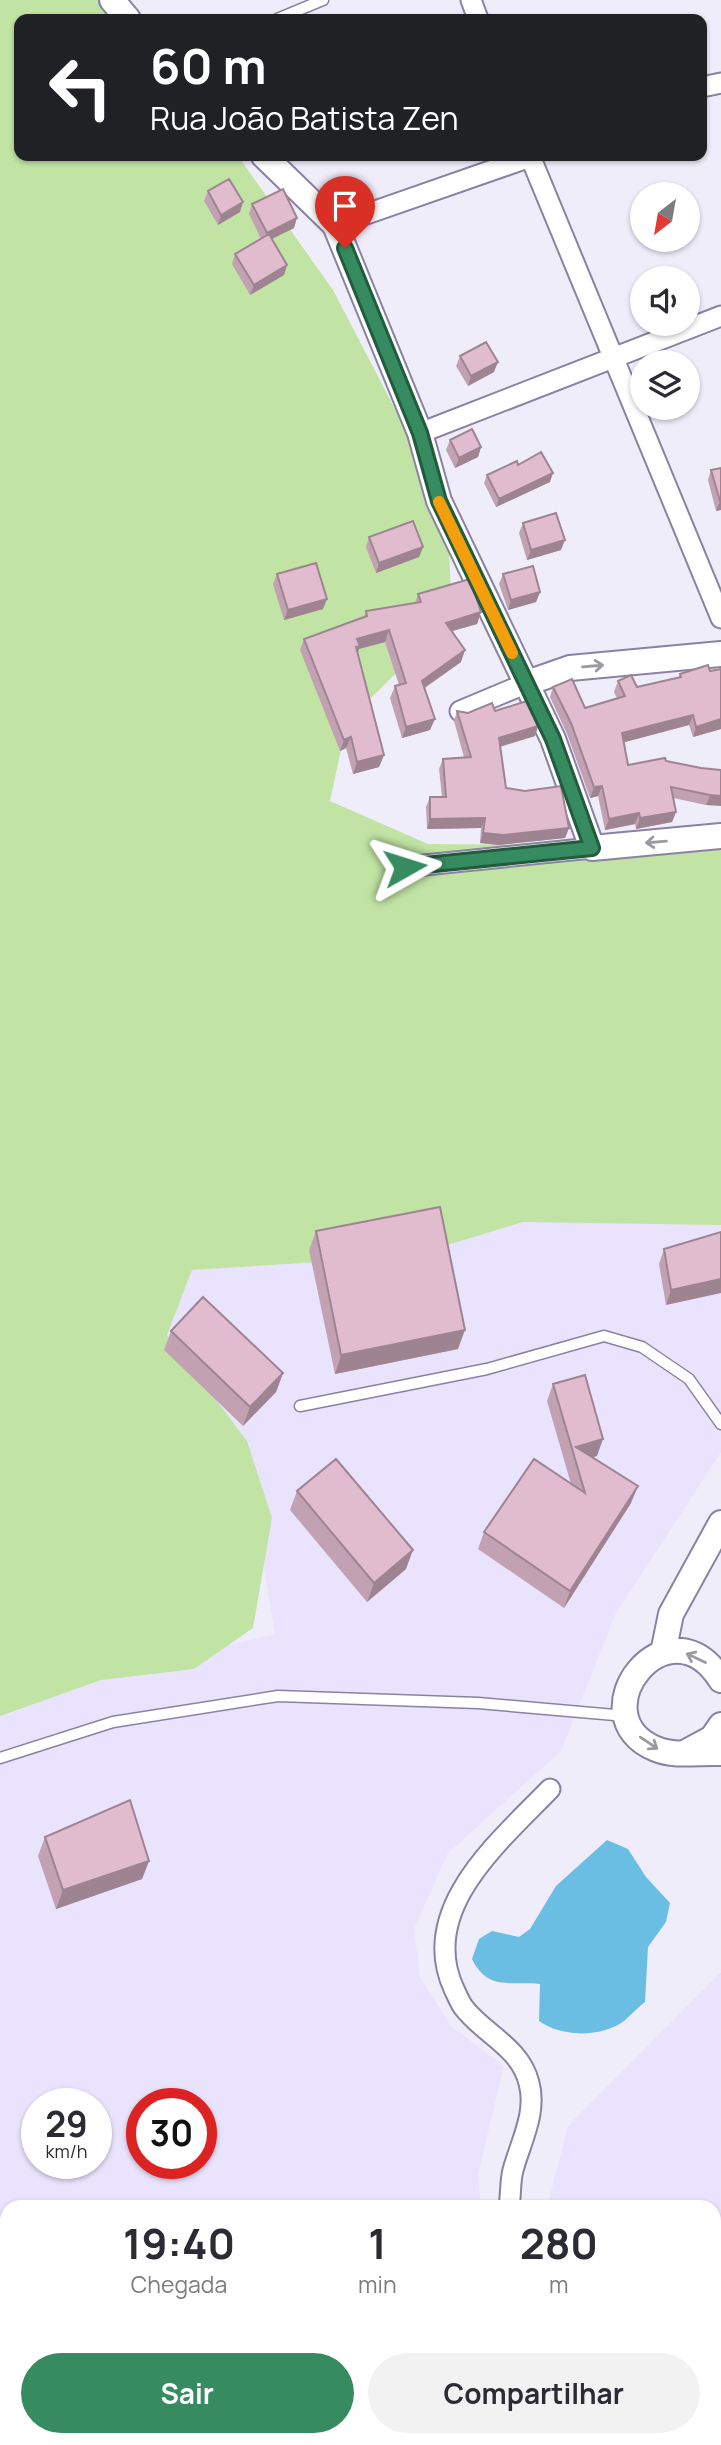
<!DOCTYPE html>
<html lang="pt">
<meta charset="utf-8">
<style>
body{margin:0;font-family:Manrope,sans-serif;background:#f2f2f3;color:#2b2b33;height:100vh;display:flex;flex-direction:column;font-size:26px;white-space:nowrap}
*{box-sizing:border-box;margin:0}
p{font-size:23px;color:#7c7c81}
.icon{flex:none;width:38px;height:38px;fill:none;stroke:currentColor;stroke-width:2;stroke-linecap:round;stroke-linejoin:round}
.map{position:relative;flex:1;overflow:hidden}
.panel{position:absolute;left:0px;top:2200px;width:721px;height:247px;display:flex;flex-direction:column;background:#fff;border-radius:21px 21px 0 0;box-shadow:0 2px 5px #0004}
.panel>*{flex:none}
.top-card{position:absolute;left:14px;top:14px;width:693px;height:147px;border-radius:14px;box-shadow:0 2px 5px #0004;background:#202124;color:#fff;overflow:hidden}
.needle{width:46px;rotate:211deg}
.buttons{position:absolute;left:630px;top:182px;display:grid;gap:14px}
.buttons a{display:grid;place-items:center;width:70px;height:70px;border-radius:50%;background:#fff;box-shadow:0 2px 5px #0004;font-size:35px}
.speed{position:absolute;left:21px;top:2088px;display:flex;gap:14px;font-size:35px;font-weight:700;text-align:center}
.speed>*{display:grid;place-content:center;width:91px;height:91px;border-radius:50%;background:#fff;box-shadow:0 2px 5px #0004;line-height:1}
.speed small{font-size:18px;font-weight:400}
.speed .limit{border:10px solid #d22;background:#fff;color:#111}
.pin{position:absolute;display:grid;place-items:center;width:60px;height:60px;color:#fff;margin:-72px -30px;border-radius:50% 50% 50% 0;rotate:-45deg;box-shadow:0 0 7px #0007}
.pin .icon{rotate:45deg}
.me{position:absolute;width:77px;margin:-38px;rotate:84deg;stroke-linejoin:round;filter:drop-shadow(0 0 5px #0008)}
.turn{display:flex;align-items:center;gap:24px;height:147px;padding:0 21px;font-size:32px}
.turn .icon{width:91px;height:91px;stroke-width:2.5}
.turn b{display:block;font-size:49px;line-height:60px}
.eta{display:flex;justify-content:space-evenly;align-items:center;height:119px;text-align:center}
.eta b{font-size:42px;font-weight:700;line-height:49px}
.action{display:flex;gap:14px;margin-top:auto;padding:14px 21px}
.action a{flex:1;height:80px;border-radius:42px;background:#368c60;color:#fff;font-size:28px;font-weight:700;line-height:80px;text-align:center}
.action a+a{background:#f2f2f3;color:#2b2b33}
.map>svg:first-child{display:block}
</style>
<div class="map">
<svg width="721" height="2445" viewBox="0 0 721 2445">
<rect width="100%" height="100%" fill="#f0edfb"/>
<!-- built -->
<path fill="#eae3fd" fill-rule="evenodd" d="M 721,1184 L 721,1452 L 615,1615 L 561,1751 L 448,1853 L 414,1929 L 420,1977 L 451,2026 L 504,2066 L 478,2174 L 481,2207 L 7,2207 L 7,2440 L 503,2440 L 503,2445 L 0,2445 L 0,1700 L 275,1634 L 245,1455 L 57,1269 ZM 37,2104 L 96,2104 L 96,2163 L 37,2163 ZM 142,2104 L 201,2104 L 201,2163 L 142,2163 Z
M 721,1972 L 721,2364 L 714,2367 L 714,2207 L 547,2207 L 568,2126 Z"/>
<!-- green -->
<path fill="#c1e4a4" d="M 0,0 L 127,0 L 133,19 L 19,19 L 19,156 L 238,156 L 333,290 L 408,434 L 449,549 L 452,617 L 347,722 L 330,801 L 428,844 L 721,846 L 721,1225 L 523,1222 L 411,1256 L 192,1270 L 167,1335 L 247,1441 L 272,1518 L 253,1628 L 194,1669 L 101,1680 L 0,1716 Z"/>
<!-- water -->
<path fill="#6abde3" d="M 607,1840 L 628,1849 L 646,1877 L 670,1903 L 666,1922 L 648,1947 L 645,2002 C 637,2008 631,2015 624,2021 C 601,2038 561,2037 539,2021 L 540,1984 C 509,1981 488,1991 472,1959 L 479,1939 L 492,1931 L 519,1937 L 530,1929 L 556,1886 Z"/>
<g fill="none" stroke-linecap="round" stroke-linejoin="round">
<defs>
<path id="service" d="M 277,19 L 323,0
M 300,1406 L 487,1369 L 604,1336 L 642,1347 L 689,1379 L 721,1424
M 0,1758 L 113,1722 L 278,1696 L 478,1703 L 626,1716
M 714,2381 L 721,2378
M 554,2445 L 568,2440"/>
<path id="minor" d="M 471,0 L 478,19
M 702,87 L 721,83
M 530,156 L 721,618
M 335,225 L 533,156
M 420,433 L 721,316
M 460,711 L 527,683
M 405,867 L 592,848
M 509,2207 C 511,2195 510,2181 513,2170 C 521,2141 537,2113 529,2083 C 520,2047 484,2034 464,2008 C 460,2003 457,1995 454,1989 C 417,1909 500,1841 550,1789
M 527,2440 L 528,2445"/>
<path id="tertiary" d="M 112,0 L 128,19
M 264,156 L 335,225 L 420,433 L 439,501 L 553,739 L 592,848 L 721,836
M 527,683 L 570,668 L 721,654
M 663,1653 L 671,1614 L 721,1523
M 721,1680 C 668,1596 576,1716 656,1749 C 675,1757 701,1752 721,1753
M 686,1752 L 712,1738 L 721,1725"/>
<path id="primary" d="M 714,2409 L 721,2406
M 634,2445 L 646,2440"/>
</defs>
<!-- service casing -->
<use href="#service" stroke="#8a82a2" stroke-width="13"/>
<!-- minor casing -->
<use href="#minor" stroke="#8a82a2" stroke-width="23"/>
<!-- tertiary casing -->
<use href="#tertiary" stroke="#8a82a2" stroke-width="28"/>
<!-- primary casing -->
<use href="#primary" stroke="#cfcfd2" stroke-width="35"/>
<!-- service -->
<use href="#service" stroke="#fff" stroke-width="10"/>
<!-- minor -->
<use href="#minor" stroke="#fff" stroke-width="19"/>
<!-- tertiary -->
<use href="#tertiary" stroke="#fff" stroke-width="24"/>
<!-- primary -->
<use href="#primary" stroke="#efdcfb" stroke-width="32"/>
</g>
<!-- wall -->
<path fill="#c2a2b2" d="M 208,191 L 240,212 L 218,225 L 204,201 Z
M 252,204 L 294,228 L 272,239 L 287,265 L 284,275 L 250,295 L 232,264 L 235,254 L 261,239 L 249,214 Z
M 460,356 L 494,372 L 468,386 L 456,366 Z
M 450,440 L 481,447 L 478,457 L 455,468 L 446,450 Z
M 518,465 L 550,482 L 496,507 L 484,483 L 487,475 Z
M 721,468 L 721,510 L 716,511 L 708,480 L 711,470 Z
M 523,523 L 561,550 L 527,560 L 519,533 Z
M 369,537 L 423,547 L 419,557 L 376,573 L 366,547 Z
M 277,574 L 323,609 L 284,620 L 273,584 Z
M 503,574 L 540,592 L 536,602 L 508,610 L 499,584 Z
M 418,594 L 481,612 L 477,624 L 452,631 L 461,662 L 425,688 L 430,730 L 402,738 L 390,698 L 395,686 L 399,685 L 385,642 L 359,649 L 357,654 L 384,755 L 379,767 L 353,774 L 346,748 L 340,751 L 300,650 L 304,639 L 364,617 L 366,611 L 415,603 Z
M 721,669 L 721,729 L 693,737 L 689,725 L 624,742 L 628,765 L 666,761 L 701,768 L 721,770 L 706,805 L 673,798 L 676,812 L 672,822 L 636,829 L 635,824 L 605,830 L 598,796 L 590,798 L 567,734 L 550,697 L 553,687 L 585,708 L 617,698 L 614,692 L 618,681 L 637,687 L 679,677 L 680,674 Z
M 457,711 L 468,713 L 495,711 L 538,726 L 535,736 L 500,747 L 506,788 L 569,828 L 565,838 L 499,845 L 480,843 L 481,828 L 427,829 L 426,807 L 430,797 L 442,797 L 439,769 L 443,759 L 464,757 L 454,721 Z
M 316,1231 L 458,1349 L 335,1374 L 309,1250 Z
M 721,1232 L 666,1305 L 659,1264 L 664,1249 Z
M 171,1331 L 283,1373 L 276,1392 L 243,1426 L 164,1350 Z
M 553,1384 L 597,1456 L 592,1457 L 631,1503 L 564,1608 L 478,1549 L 484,1532 L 571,1484 L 547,1401 Z
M 297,1491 L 406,1569 L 367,1602 L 290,1510 Z
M 45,1837 L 149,1861 L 142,1879 L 56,1909 L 38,1856 Z
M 76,2440 L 281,2440 L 278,2440 L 279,2445 L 77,2445 Z"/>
<!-- shaded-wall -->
<path fill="#9e8491" d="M 243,202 L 240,212 L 218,225 L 221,215 Z
M 297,218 L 294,228 L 263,243 L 267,233 Z
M 287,265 L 284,275 L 250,295 L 254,285 Z
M 498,362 L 494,372 L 468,386 L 471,376 Z
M 481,447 L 478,457 L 455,468 L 459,458 Z
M 553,473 L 550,482 L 496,507 L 499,499 Z
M 720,501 L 721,501 L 721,510 L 716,511 Z
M 565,540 L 561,550 L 527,560 L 531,550 Z
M 423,547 L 419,557 L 376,573 L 379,563 Z
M 540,592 L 536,602 L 508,610 L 511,600 Z
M 327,599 L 323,609 L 284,620 L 288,610 Z
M 481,612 L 477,624 L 442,634 L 446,623 Z
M 389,630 L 385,642 L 359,649 L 356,658 L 352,659 L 357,639 Z
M 465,650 L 461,662 L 418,692 L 422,681 Z
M 693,715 L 689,725 L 618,744 L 622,733 Z
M 435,719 L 430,730 L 402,738 L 406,727 Z
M 721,719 L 721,729 L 693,737 L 696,727 Z
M 538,726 L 535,736 L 495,748 L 499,738 Z
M 351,737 L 346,748 L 340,751 L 344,740 Z
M 384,755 L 379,767 L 353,774 L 357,762 Z
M 602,786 L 598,796 L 590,798 L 594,787 Z
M 710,795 L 721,796 L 721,806 L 706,805 Z
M 676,812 L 672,822 L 636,829 L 640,818 Z
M 639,813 L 635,824 L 605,830 L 609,819 Z
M 485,818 L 481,828 L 427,829 L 430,819 Z
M 569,828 L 565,838 L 499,845 L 480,843 L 483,833 Z
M 721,1279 L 721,1293 L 666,1305 L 671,1290 Z
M 465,1330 L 458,1349 L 335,1374 L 341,1355 Z
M 283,1373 L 276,1392 L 243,1426 L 250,1407 Z
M 603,1439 L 597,1456 L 576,1462 L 576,1447 Z
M 638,1486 L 631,1503 L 564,1608 L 570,1591 Z
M 413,1550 L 406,1569 L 367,1602 L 374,1583 Z
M 149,1861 L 142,1879 L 56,1909 L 63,1890 Z"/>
<!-- building -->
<path fill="#e1bccf" stroke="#9e8491" stroke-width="2" d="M 229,179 L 243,202 L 221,215 L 208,191 Z
M 283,189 L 297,218 L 267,233 L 252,204 Z
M 269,234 L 287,265 L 254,285 L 235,254 Z
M 486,342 L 498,362 L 471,376 L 460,356 Z
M 472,429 L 481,447 L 459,458 L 450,440 Z
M 541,452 L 553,473 L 499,499 L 487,475 L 517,461 L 518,465 Z
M 721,468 L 721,501 L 720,501 L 711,470 Z
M 556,513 L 565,540 L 531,550 L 523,523 Z
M 413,521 L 423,547 L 379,563 L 369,537 Z
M 316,563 L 327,599 L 288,610 L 277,574 Z
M 533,566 L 540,592 L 511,600 L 503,574 Z
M 470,579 L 481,612 L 446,623 L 465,650 L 422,681 L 435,719 L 406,727 L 395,686 L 406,683 L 389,630 L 357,639 L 360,646 L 356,647 L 384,755 L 357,762 L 351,737 L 344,740 L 304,639 L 367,616 L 366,611 L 421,602 L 418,594 Z
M 708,665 L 710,671 L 721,669 L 721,719 L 696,727 L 693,715 L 622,733 L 628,765 L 665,758 L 666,761 L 701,768 L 721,770 L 721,796 L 710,795 L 671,787 L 676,812 L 640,818 L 639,813 L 609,819 L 602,786 L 594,787 L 571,723 L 553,687 L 572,679 L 585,708 L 625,696 L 618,681 L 631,675 L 637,687 L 681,677 L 680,674 Z
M 527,701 L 538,726 L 499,738 L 506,788 L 525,791 L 561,786 L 569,828 L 503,835 L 483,833 L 485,818 L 430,819 L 430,797 L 446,797 L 443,759 L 471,757 L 457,711 L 468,713 L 492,703 L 495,711 Z
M 440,1207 L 465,1330 L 341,1355 L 316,1231 Z
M 721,1232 L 721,1279 L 671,1290 L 664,1249 Z
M 203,1297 L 283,1373 L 250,1407 L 171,1331 Z
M 585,1375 L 603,1439 L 576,1447 L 638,1486 L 570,1591 L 484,1532 L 534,1459 L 585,1493 L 553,1384 Z
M 336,1459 L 413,1550 L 374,1583 L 297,1491 Z
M 130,1800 L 149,1861 L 63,1890 L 45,1837 Z
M 85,2440 L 278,2440 L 279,2445 L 86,2445 Z"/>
<!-- one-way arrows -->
<defs><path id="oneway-shaft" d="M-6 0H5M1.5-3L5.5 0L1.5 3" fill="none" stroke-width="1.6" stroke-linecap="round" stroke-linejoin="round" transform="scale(1.75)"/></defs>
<g stroke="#9c9aa1">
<use href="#oneway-shaft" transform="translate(593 666) rotate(-5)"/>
<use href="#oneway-shaft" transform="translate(656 842) rotate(175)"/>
<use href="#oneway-shaft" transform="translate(696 1658) rotate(-155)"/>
<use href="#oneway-shaft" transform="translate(649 1743) rotate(34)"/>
</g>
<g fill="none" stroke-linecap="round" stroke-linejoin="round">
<defs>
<path id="route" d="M 345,248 L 420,433 L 439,501 L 553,739 L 592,848 L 405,867"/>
</defs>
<!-- route casing -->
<use href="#route" stroke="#235b3e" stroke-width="18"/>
<!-- route -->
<use href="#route" stroke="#368c60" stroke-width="12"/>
<!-- slow -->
<path stroke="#f59e0b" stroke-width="12" d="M 439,502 L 512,653"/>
</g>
</svg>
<div class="buttons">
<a><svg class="needle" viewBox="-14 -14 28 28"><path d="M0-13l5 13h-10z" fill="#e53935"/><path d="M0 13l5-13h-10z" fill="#7c7c81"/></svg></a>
<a><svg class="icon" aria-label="sound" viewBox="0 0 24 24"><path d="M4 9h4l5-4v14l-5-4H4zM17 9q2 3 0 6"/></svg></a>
<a><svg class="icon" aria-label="layers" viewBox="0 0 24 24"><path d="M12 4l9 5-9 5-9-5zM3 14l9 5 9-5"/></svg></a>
</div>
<div class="speed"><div>29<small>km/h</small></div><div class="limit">30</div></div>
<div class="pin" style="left:345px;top:248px;background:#d93025"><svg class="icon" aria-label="arrive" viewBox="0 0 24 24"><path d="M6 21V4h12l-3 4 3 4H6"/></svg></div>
<svg class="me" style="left:405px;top:867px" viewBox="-20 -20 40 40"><path d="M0-17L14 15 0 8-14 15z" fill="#368c60" stroke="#fff" stroke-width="4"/></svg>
<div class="top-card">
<div class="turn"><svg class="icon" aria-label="left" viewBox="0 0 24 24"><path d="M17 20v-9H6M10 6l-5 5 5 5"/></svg><div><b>60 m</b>Rua João Batista Zen</div></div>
</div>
<section class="panel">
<div class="eta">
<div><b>19:40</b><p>Chegada</p></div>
<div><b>1</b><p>min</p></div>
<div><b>280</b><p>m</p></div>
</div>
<div class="action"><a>Sair</a><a>Compartilhar</a></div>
</section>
</div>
